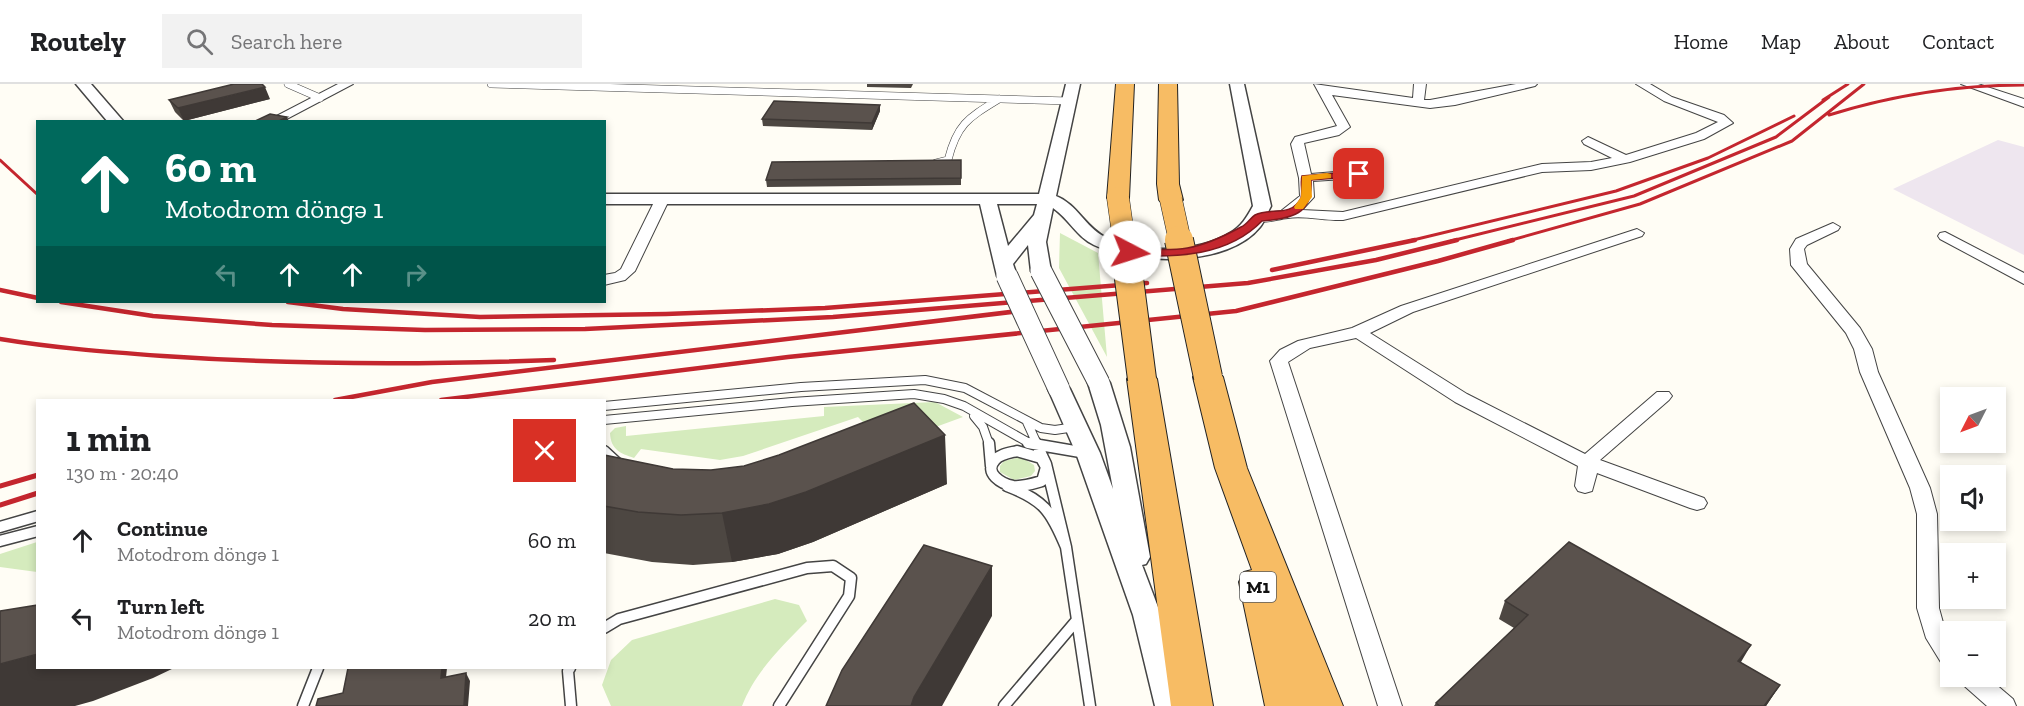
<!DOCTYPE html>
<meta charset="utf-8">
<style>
body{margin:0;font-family:"Zilla Slab",serif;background:#f2f2f2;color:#202124;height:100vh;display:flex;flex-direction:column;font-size:22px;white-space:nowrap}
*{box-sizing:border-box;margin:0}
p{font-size:20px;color:#757577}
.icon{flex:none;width:33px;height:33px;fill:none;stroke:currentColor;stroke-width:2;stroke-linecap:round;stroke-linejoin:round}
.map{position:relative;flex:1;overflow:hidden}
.details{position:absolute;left:36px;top:315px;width:570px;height:270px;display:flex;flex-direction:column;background:#fff;border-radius:0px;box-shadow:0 3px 9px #0003}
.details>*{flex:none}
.top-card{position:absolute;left:36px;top:36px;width:570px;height:183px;border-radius:0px;box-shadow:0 3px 9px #0003;background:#00695c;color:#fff;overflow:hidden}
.needle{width:39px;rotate:228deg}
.fabs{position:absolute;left:1940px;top:303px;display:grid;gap:12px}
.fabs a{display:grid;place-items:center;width:66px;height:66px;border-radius:0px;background:#fff;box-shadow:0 3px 9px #0003;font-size:30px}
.pin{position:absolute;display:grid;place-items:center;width:51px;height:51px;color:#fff;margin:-26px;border-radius:12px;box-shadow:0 3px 9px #0006}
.me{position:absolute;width:66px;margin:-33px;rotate:95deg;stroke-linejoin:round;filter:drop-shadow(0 0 4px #0008)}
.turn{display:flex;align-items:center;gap:21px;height:126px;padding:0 30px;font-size:27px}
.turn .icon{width:78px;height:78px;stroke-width:2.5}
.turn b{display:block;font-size:42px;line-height:51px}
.lanes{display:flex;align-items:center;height:57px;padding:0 30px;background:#0003;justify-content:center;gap:30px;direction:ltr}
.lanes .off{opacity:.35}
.round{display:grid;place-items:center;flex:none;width:63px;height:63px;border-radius:0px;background:#f2f2f2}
.overview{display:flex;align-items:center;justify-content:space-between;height:102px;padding:0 30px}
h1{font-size:36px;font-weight:700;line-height:45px}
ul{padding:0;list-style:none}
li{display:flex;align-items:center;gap:18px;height:78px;padding:0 30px}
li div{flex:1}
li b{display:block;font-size:22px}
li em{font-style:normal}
header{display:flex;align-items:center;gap:36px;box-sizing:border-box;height:84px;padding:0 30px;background:#fff;border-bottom:2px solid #e0e0e0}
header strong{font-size:28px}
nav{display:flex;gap:33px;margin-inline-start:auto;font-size:21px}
.search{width:420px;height:54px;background:#f2f2f2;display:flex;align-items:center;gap:15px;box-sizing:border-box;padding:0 21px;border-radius:0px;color:#757577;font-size:22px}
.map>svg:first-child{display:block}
</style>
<header>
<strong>Routely</strong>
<div class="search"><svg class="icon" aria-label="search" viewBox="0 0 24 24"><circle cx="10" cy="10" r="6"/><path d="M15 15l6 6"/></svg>Search here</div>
<nav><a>Home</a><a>Map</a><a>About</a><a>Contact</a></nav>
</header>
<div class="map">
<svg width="2024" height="622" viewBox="0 0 2024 622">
<rect width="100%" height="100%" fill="#fffdf5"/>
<!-- industrial -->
<path fill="#eee6ef" d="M 1998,56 L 2024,63 L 2024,171 L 1893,105 Z"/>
<!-- green -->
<path fill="#d5ebbd" d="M 1060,149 L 1098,169 L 1107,273 L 1059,184 Z
M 935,318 L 963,333 L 911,352 L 865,340 L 858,333 L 743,372 L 720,376 L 641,365 L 634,374 C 620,369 611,366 610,349 L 615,344 L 626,342 L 626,352 L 824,332 L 824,323 Z
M 1021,373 L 1034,381 L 1035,387 L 1031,392 L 1014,396 L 1000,388 L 1000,382 L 1004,377 Z
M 37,458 L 37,488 L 0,483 L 0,470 Z
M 775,515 L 799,521 L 807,537 C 782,562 755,588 742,622 L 611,622 L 602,601 L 611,576 L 632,556 Z"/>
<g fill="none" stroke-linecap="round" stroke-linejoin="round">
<defs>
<path id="service-far2" d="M 288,0 L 320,14
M 491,0 L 1069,17
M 936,79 L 948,76 C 957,40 968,34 999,15"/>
<path id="service-far1" d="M 604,322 L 801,303 L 925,296 L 965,304 L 1041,344 L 1055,346 L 1075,343
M 974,332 L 983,343 L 989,360
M 604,336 L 792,318 L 914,310 L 944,315 L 964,322 L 1031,360
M 1027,338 L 1037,360"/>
<path id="service" d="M 989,359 L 991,382
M 1028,359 L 1086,369
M 604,367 L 617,379
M 1017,367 L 1041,374 L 1046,383 L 1042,397 C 1032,400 1023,403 1013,402 C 1002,400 983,389 995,376 C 1000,370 1009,369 1017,367 Z
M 1007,402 C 1044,416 1051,427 1066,463 L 1046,380 L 1036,359
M 0,443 L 38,432
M 0,457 L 38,447
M 1066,463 L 1090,622
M 604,544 L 619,535 L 807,484 L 833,482 L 851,494 L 849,512 L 779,622
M 570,584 L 568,587 L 571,622
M 303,622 L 318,584
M 1004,622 L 1077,536"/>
<path id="minor" d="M 338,0 L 353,0 L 281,38 L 265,38 Z
M 1314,0 L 1413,14 L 1414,0 L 1426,0 L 1424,16 L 1430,16 L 1516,0 L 1537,0 L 1535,2 L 1455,21 L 1430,24 L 1332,11 L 1350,43 L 1339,51 L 1304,59 L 1311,90 L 1359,86 L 1366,90 L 1359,94 L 1313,97 L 1314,113 L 1302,126 L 1343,128 L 1542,80 L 1591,78 L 1612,74 L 1584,60 L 1582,57 L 1588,53 L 1626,71 L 1696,49 L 1718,38 L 1664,17 L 1636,0 L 1650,0 L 1672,13 L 1724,31 L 1733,39 L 1704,55 L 1630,78 L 1591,86 L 1542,88 L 1343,136 C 1325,137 1304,131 1288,134 C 1277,135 1266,140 1254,137 L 1252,134 L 1254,131 L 1281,127 L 1300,112 L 1299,94 L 1291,60 L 1295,53 L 1337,42 Z
M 1961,0 L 1978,0 L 2024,15 L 2024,23 Z
M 662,112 L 669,116 L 635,187 L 625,196 L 604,201 L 604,191 L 615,189 L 621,185 L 655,116 Z
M 1833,139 L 1840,143 L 1838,146 L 1807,161 L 1804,165 L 1807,180 L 1860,244 L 1872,265 L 1878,288 L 1930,404 L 1937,430 L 1939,524 L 1945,546 L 1950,554 L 1950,582 L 1942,580 L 1926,554 L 1917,524 L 1917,430 L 1910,404 L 1860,288 L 1854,265 L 1846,249 L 1791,181 L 1790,165 L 1796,155 Z
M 1637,145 L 1644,149 L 1642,152 L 1413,228 L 1370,249 L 1467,310 L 1585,370 L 1657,308 L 1669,308 L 1672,312 L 1669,316 L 1600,376 L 1704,414 L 1707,419 L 1704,424 L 1697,426 L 1690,424 L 1597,389 L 1592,407 L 1585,409 L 1578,407 L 1575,402 L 1578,382 L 1455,318 L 1356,254 L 1310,264 L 1288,278 L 1402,622 L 1378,622 L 1270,277 L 1280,266 L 1298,257 L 1352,244 L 1401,222 Z
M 1945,148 L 2024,189 L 2024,200 L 1940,155 L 1938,152 L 1940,149 Z
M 1957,592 L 1986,592 L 2013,615 L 2016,622 L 1987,622 L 1961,599 Z"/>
<path id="tertiary" d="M 76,0 L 91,0 L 124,38 L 108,38 Z
M 1066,0 L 1080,0 L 1056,112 C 1077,120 1085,143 1105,153 C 1139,170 1197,169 1230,149 C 1241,143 1247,133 1253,122 L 1230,0 L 1244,0 L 1271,122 C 1267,129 1265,137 1260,143 C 1228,183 1137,181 1094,161 C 1077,153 1069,135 1053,124 L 1046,158 L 1051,187 L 1048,191 L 1034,191 L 1031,187 L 1028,161 L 1013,180 L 1017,192 L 1014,196 L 1000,196 L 997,192 L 980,120 L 604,120 L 604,110 L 1039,110 ZM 997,120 L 1037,120 L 1034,131 L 1008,162 Z
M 1099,292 L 1107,294 L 1110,299 L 1130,363 L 1150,473 L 1146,480 L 1142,481 L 1161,531 L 1185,622 L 1155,622 L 1133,531 L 1076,369 L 1048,305 L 1051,300 L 1059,298 L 1067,300 L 1070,305 L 1100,369 L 1113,405 L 1101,341 L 1088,299 L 1091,294 Z"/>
<path id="trunk" d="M 1116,0 L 1134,0 L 1129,114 L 1126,119 L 1118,121 L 1110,119 L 1107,114 Z
M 1159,0 L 1177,0 L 1179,100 L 1183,116 L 1179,121 L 1171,123 L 1163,121 L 1159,116 L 1157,100 Z
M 1208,284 L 1218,287 L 1223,293 L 1247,384 L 1343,622 L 1265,622 L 1239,498 L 1244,488 L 1252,486 L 1215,384 L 1193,293 L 1198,287 Z
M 1142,286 L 1152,289 L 1157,295 L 1213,622 L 1171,622 L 1127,295 L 1132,289 Z"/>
</defs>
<!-- service-far2 casing -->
<use href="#service-far2" stroke="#444" stroke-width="8"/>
<!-- service-far1 casing -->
<use href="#service-far1" stroke="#444" stroke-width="10"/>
<!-- service casing -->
<use href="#service" stroke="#444" stroke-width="13"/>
<!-- minor casing -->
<use href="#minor" stroke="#444" stroke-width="2"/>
<!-- tertiary casing -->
<use href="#tertiary" stroke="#444" stroke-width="3"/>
<!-- trunk casing -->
<use href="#trunk" stroke="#222" stroke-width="2"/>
<!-- service-far2 -->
<use href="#service-far2" stroke="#fff" stroke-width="7"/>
<!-- service-far1 -->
<use href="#service-far1" stroke="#fff" stroke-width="8"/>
<!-- service -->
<use href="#service" stroke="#fff" stroke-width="10"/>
<!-- minor -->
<use href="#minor" fill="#fff" fill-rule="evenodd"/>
<!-- tertiary -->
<use href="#tertiary" fill="#fff" fill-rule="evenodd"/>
<!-- trunk -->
<use href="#trunk" fill="#f7bc64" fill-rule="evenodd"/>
<!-- rail-far2 -->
<path stroke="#c4262e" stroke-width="3" d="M 1823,16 L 1848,0
M 1829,31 C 1893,11 1957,1 2024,1
M 0,76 L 38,111
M 1409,157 L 1616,107 L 1708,74 L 1794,32
M 1451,157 L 1634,112 L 1776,53 L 1829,13
M 1508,157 L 1640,120 L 1792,57 L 1864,0"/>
<!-- rail-far1 -->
<path stroke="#c4262e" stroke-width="4.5" d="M 1272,186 L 1415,156
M 0,206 L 38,214
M 61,218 L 153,232 L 272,241 L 425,246 L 585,245 L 833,233 L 1248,199 L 1376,176 L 1457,156
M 288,218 L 343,225 L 480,233 L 666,230 L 825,224 L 1147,199
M 0,255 C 54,264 108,268 163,272 C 295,281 421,281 554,276
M 335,316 L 432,298 L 1019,227
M 441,316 L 788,273 L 1236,227 L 1438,177 L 1513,156"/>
<!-- rail -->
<path stroke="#c4262e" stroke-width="5" d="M 0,402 L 38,391
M 0,421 L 38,409"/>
<defs>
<path id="tertiary-bridge" d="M 1041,187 L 1099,299
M 1007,192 L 1059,305"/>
<path id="trunk-bridge-far1" d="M 1118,114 L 1124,157
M 1171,116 L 1180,157"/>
<path id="trunk-bridge" d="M 1124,156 L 1142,295
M 1179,156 L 1208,293"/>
</defs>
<!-- tertiary-bridge casing -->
<use href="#tertiary-bridge" stroke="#444" stroke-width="23" stroke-linecap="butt"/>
<!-- trunk-bridge-far1 casing -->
<use href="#trunk-bridge-far1" stroke="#222" stroke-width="23" stroke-linecap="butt"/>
<!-- trunk-bridge casing -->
<use href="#trunk-bridge" stroke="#222" stroke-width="30" stroke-linecap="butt"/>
<!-- tertiary-bridge -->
<use href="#tertiary-bridge" stroke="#fff" stroke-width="21"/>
<!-- trunk-bridge-far1 -->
<use href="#trunk-bridge-far1" stroke="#f7bc64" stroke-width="22"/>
<!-- trunk-bridge -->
<use href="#trunk-bridge" stroke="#f7bc64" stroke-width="28"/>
</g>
<!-- wall -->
<path fill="#4d4742" d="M 867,0 L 913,0 L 911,4 L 867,3 Z
M 270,15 L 184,37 L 175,28 L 169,16 Z
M 880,27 L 872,46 L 763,42 L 762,35 Z
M 961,76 L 961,101 L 767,103 L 766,96 Z
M 604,371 L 673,385 L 947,400 L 813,458 L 778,470 L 732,478 L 693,481 L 652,478 L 604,469 Z
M 1505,517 L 1740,578 L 1780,601 L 1766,622 L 1434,622 L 1436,619 L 1514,544 L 1499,535 Z"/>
<!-- shaded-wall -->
<path fill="#3f3936" d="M 265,3 L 270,15 L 184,37 L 178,24 Z
M 880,21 L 880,27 L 872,46 L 872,39 Z
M 287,33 L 289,38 L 277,38 Z
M 945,351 L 947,400 L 813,458 L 778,470 L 732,478 L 722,429 Z
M 992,482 L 992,532 L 942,622 L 911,622 L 914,613 Z
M 1751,561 L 1741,578 L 1727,594 L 1738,577 Z
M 38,570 L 38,584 L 174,584 L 153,594 L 93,617 L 75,622 L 0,622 L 0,580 Z
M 442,584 L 447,584 L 445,603 L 441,594 Z
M 466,589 L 470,597 L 468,622 L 464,622 Z
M 1780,601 L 1766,622 L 1764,622 Z"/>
<!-- building -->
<path fill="#5a524d" stroke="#3f3936" stroke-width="1.5" d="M 234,0 L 262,0 L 265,3 L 178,24 L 169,16 Z
M 774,17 L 880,21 L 872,39 L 762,35 Z
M 270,30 L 287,33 L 277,38 L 253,38 Z
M 961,76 L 961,94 L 766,96 L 772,78 Z
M 914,319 L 945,351 L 806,408 L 769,420 L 722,429 L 681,431 L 638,428 L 604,422 L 604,371 L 673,385 L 711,386 L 744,382 L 779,371 Z
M 1569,458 L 1751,561 L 1738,577 L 1780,601 L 1764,622 L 1440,622 L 1436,619 L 1528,531 L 1505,517 Z
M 924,461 L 992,482 L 914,613 L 911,622 L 826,622 L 842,586 Z
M 38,521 L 38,570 L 0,580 L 0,527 Z
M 348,584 L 442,584 L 441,594 L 466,589 L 464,622 L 316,622 L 318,615 L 343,609 Z"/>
<!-- route -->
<path fill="#c4262e" stroke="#7f191e" stroke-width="1.5" d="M 1359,87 L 1362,87 L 1362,92 L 1311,96 C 1313,131 1292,134 1262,137 C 1228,172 1177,174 1130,171 L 1125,168 L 1130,164 C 1179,168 1197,167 1241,143 C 1247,141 1250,134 1255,131 C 1270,123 1291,134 1301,114 C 1303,108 1300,98 1302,92 Z"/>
<!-- slow -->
<path fill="#f59e0b" d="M 1327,89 L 1331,90 L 1331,94 L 1311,96 L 1312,113 L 1303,125 L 1295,125 L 1294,123 L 1301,113 L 1302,92 Z"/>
<g text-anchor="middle" stroke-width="6" stroke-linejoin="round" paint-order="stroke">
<!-- shield labels -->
<rect fill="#fff" stroke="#585858" stroke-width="1.5" x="1240" y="488" width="36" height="30" rx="4.5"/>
<g font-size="18" font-weight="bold" fill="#111">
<text x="1258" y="509">M1</text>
</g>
</g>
</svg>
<div class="fabs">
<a><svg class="needle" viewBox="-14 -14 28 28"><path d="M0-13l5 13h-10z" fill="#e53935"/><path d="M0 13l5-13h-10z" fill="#757577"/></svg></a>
<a><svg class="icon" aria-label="sound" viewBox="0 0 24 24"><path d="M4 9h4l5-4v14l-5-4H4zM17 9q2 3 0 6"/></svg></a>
<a>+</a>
<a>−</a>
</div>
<div class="pin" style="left:1359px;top:90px;background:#d93025"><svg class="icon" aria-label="arrive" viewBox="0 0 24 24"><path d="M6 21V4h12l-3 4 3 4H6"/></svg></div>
<svg class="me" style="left:1130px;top:168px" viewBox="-20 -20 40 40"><circle r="19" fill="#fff"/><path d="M0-13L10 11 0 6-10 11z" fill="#c4262e"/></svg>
<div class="top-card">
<div class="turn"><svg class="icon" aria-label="ahead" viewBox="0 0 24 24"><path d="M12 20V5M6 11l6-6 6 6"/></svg><div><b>60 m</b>Motodrom döngə 1</div></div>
<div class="lanes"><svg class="icon off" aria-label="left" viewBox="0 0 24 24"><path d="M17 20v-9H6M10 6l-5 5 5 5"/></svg><svg class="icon" aria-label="ahead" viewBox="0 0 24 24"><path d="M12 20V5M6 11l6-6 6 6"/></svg><svg class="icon" aria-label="ahead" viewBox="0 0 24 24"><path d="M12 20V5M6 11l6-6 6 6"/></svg><svg class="icon off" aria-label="right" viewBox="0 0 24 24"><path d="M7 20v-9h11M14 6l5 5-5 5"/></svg></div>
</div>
<section class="details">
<div class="overview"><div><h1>1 min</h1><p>130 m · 20:40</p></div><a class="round" style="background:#d93025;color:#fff"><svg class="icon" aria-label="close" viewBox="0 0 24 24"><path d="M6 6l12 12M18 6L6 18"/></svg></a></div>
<ul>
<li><svg class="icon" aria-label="ahead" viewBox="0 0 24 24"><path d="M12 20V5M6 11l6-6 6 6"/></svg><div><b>Continue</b><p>Motodrom döngə 1</p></div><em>60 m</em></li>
<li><svg class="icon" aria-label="left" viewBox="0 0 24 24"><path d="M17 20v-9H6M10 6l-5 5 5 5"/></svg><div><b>Turn left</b><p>Motodrom döngə 1</p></div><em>20 m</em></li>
</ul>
</section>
</div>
